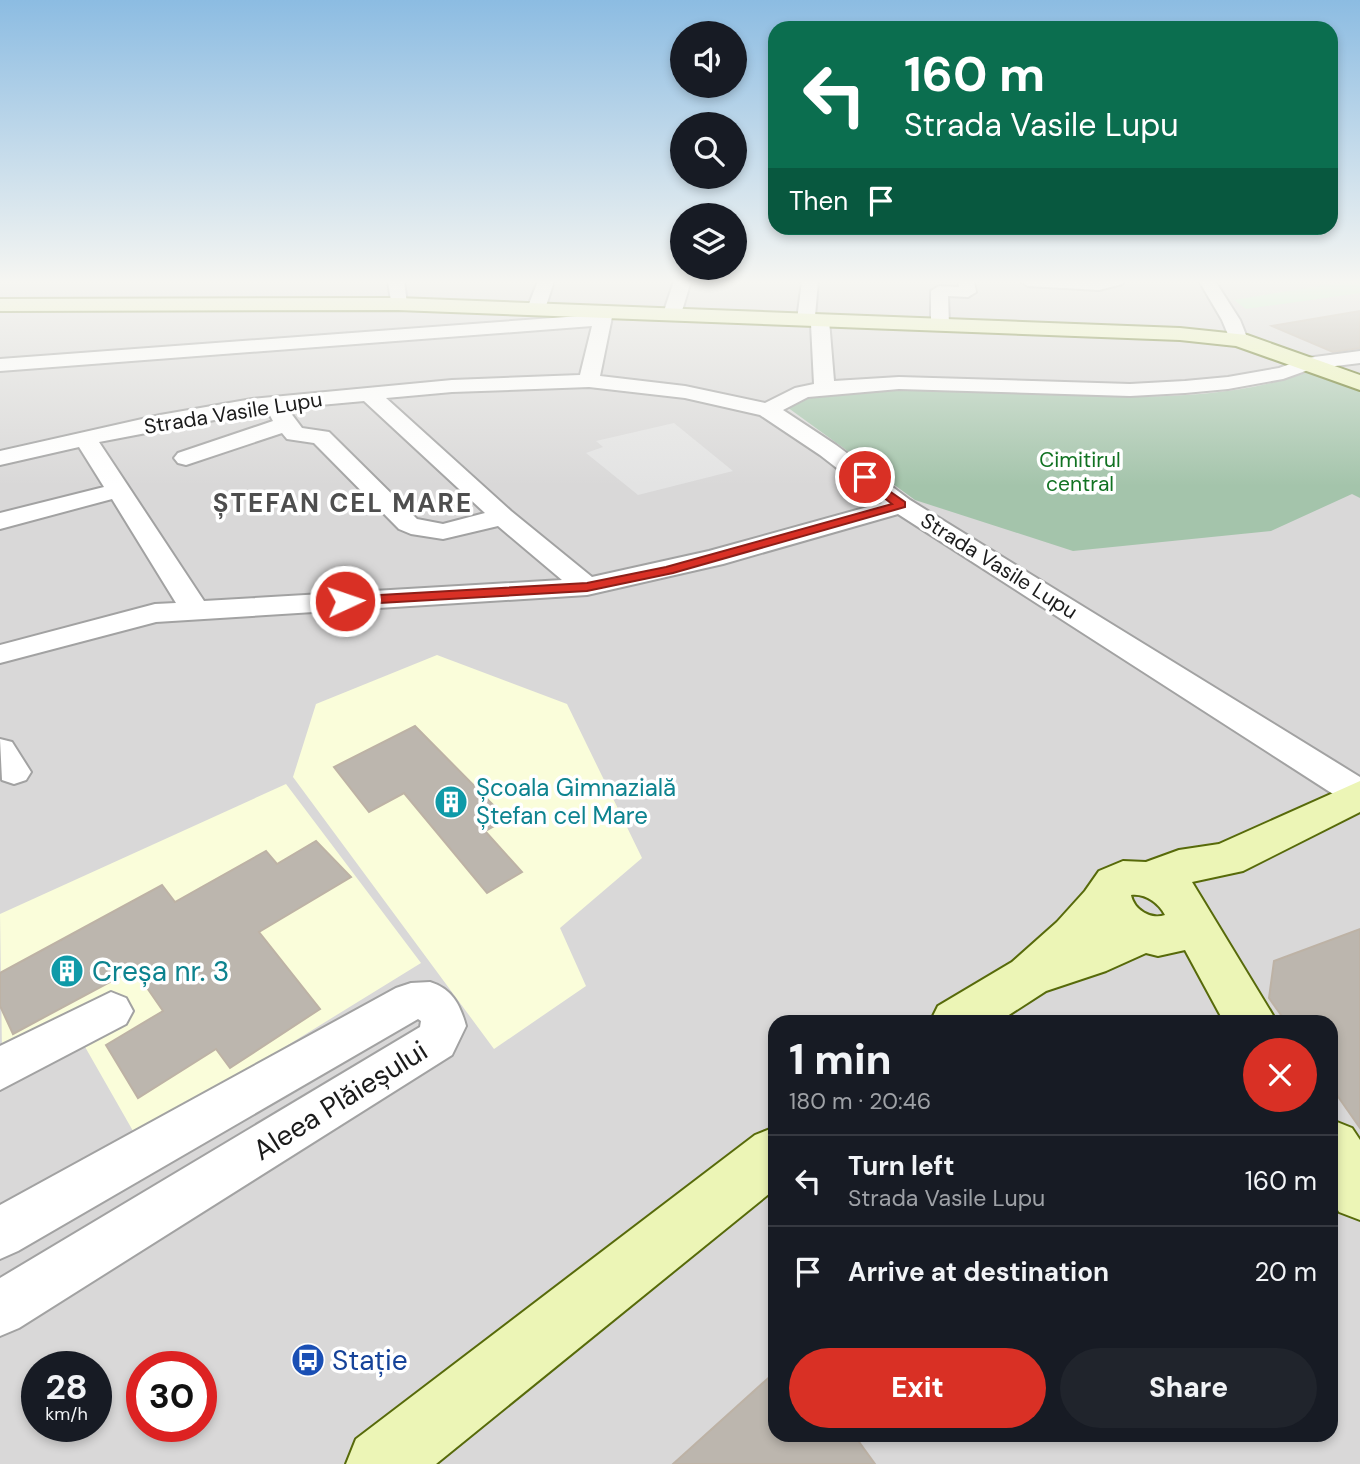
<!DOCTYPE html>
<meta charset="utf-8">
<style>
body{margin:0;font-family:"DM Sans",sans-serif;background:#20242c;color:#f1f3f6;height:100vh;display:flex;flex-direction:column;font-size:26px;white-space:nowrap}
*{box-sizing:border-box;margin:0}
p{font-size:23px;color:#9ea1a6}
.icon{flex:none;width:38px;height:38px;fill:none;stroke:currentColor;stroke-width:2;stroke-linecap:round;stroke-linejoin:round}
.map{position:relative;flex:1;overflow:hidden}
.panel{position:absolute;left:768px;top:1015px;width:570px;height:427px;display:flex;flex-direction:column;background:#171b24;border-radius:21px;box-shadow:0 4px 10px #0003}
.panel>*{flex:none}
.guide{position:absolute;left:768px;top:21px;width:570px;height:214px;border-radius:21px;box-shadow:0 4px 10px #0003;background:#0b6e4f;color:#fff;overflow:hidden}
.controls{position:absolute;left:670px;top:21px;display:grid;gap:14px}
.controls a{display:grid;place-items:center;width:77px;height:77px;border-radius:50%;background:#171b24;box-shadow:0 4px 10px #0003;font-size:35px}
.speed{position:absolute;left:21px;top:1351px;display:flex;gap:14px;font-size:35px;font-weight:700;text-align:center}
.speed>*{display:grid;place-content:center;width:91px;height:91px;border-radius:50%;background:#171b24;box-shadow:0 4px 10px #0003;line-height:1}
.speed small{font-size:18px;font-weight:400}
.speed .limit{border:10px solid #d22;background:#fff;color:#111}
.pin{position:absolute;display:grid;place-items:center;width:60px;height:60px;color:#fff;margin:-30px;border:4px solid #fff;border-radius:50%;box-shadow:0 2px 7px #0007}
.me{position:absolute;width:77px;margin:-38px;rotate:87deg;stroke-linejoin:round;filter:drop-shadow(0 0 5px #0008)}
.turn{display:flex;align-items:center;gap:24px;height:147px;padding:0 21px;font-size:32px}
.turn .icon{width:91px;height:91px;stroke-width:2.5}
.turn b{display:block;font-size:49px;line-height:60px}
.then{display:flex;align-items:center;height:66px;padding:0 21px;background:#0003;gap:14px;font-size:26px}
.round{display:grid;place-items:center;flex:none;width:74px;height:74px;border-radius:37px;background:#20242c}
.head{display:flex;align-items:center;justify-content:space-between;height:119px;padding:0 21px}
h1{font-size:42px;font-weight:800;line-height:52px}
.cta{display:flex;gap:14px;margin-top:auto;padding:14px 21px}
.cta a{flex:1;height:80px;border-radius:42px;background:#d93025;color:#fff;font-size:28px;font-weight:800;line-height:80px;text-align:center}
.cta a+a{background:#20242c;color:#f1f3f6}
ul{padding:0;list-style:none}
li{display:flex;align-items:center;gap:21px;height:91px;padding:0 21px;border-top:2px solid #363941}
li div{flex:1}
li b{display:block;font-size:26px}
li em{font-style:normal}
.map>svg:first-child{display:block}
</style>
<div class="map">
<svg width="1360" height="1464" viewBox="0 0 1360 1464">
<rect width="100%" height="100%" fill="#eceae1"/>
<!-- residential -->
<path fill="#d9d8d8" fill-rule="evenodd" d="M 0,281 L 1360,281 L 1360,1464 L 0,1464 ZM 775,1022 L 1332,1022 L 1332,1435 L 775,1435 ZM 37,1367 L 96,1367 L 96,1426 L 37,1426 ZM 142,1367 L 201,1367 L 201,1426 L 142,1426 Z"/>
<!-- education -->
<path fill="#fafdda" d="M 437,655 L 567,704 L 642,858 L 560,928 L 586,986 L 494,1049 L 293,777 L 316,704 Z
M 286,784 L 421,963 L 137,1138 L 68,1017 L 2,1051 L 0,914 Z"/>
<!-- cemetery -->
<path fill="#a4c4ab" d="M 1311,371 L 1360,389 L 1360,498 L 1352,494 L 1271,531 L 1073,551 L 915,500 L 787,407 C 837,383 901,388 955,390 C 1070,393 1202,411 1311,371 Z"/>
<!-- park -->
<path fill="#bff6c8" d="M 1350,281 L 1360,281 L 1360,293 L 1246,309 L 1234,300 Z"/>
<!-- parking -->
<path fill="#e3e3e3" d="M 674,423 L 733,471 L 638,495 L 586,453 L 603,447 L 596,441 Z"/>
<!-- building -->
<path fill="#bcb6ae" stroke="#bdb2a5" stroke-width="2" d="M 1360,311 L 1360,348 L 1333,352 L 1272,326 Z
M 415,726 L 507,819 L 485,831 L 522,872 L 487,893 L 404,793 L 369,812 L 334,767 Z
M 316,841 L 351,877 L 259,932 L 320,1009 L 230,1068 L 216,1049 L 138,1098 L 106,1045 L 163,1011 L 134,969 L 13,1034 L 0,1006 L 0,973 L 162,885 L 175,902 L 266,851 L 277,864 Z
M 1360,929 L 1360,1128 L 1332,1088 L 1332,1022 L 1286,1022 L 1269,998 L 1274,961 Z
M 775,1372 L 775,1435 L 854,1435 L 875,1464 L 673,1464 Z"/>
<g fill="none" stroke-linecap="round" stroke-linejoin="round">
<defs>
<path id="street" d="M 388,281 L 404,281 L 407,304 L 404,308 L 392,308 Z
M 538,281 L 554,281 L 545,309 L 536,314 L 527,309 Z
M 674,281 L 691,281 L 681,314 L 672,319 L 663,314 Z
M 802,281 L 818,281 L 815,316 L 826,316 L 829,320 L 834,381 L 899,377 L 1130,384 L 1185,381 L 1228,377 L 1279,368 L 1307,358 L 1360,351 L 1360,363 L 1311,369 L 1283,379 L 1228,389 L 1185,393 L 1130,396 L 899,389 L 808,397 L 783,410 L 836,445 L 910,500 L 1360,777 L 1360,806 L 1347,803 L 898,514 L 723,564 L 587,595 L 156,622 L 0,663 L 0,645 L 155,604 L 176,603 L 112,499 L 0,529 L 0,513 L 104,487 L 79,447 L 0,465 L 0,451 L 160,415 L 252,399 L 452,380 L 580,375 L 592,326 L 0,371 L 0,359 L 594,315 L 598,308 L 604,307 L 613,312 L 600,376 L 685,386 L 765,403 L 795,388 L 814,384 L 811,324 L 800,324 L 797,320 ZM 589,387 L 685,398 L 760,415 L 820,455 L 882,503 L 709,551 L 592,577 L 511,511 L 386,398 L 452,392 ZM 364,401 L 485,513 L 443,524 L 417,519 L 329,432 L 302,428 L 287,408 ZM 267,410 L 273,421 L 178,453 L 174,458 L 178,463 L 186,465 L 282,433 L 287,439 L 314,443 L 399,529 L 411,534 L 443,539 L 498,526 L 562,580 L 204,601 L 99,442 Z
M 958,281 L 974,281 L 976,292 L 968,297 L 948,296 L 949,325 L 940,330 L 934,329 L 931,325 L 931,291 L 939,286 L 959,287 Z
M 1020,281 L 1124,281 L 1122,284 L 1099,290 L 1028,286 Z
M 1199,281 L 1215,281 L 1240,320 L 1248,340 L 1246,344 L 1232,344 L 1222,320 Z
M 0,739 L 12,742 L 31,772 L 26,780 L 14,784 L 2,780 Z
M 430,982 C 452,989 460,1004 466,1026 L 452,1055 L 19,1328 L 0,1336 L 0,1278 L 420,1027 L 421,1021 L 418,1019 L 18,1251 L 0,1259 L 0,1205 L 396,988 L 411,983 Z
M 111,992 L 126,998 L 133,1011 L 126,1024 L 0,1090 L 0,1046 Z"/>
<path id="secondary" d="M 398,298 L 1180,328 L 1247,335 L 1360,375 L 1360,390 L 1236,346 L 1180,340 L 398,310 L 0,311 L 0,299 Z
M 1360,781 L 1360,812 L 1243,871 L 1192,882 L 1277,1022 L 1224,1022 L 1185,950 L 1158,956 L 1146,953 L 1106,971 L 1046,991 L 998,1022 L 930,1022 L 938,1006 L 1012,962 L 1057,922 L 1085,891 L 1099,871 L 1123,861 L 1146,862 L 1179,850 L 1219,844 ZM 1131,895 C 1145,893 1159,903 1165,915 C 1151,920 1134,910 1131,895 Z
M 1332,1120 L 1352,1128 L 1360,1140 L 1360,1220 L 1339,1212 L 1332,1199 Z
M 775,1127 L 775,1189 L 436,1464 L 346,1464 L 356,1439 L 755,1135 Z"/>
</defs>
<!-- street casing -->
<use href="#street" stroke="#a2a2a2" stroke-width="4"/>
<!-- secondary casing -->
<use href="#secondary" stroke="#576a0a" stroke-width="4"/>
<!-- street -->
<use href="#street" fill="#fff" fill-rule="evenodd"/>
<!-- secondary -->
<use href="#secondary" fill="#ecf5b6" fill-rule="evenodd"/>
</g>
<!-- sky -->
<linearGradient id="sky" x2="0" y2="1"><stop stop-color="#8cbce2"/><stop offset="0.58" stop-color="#f6f6f2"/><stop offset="1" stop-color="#f6f6f2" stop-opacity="0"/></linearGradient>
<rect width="1360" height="486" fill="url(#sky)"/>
<!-- route -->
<path fill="#d93025" stroke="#8d1f18" stroke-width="2" d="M 865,474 L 905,502 L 905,507 L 673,573 L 587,591 L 345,605 L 338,601 L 345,597 L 587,583 L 666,567 L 892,504 L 861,480 L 859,477 Z"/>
<!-- icons -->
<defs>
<symbol id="building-disc" viewBox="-11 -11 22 22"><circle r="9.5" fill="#0f9aa8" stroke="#fff"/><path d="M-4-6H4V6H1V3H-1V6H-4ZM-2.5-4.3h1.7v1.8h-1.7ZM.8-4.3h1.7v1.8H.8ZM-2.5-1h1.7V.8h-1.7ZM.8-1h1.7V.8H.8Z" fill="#fff"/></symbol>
<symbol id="bus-disc" viewBox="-11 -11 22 22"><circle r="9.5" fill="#1a4fb4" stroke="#fff"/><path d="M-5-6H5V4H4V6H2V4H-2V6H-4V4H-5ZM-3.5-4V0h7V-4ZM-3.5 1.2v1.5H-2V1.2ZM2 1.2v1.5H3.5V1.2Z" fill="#fff"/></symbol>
</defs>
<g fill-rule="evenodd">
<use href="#building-disc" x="432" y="783" width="38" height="38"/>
<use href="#building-disc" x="48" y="952" width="38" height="38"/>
<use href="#bus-disc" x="289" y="1341" width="38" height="38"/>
</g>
<g text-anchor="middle" stroke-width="7" stroke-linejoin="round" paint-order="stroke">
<!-- far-street labels -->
<g font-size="21" fill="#1b1b1b" stroke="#fff">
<text transform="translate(233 413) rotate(-9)" y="7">Strada Vasile Lupu</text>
<text transform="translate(999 566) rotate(32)" y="7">Strada Vasile Lupu</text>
</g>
<!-- far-park labels -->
<g font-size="21" fill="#117222" stroke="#fff">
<text x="1080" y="467">Cimitirul<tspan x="1080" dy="24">central</tspan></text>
</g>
<!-- culture labels -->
<g font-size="24" fill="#0d838f" stroke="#fff" text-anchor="start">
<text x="476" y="796">Școala Gimnazială<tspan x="476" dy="28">Ștefan cel Mare</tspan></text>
</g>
<!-- far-district labels -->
<g font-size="26" font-weight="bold" letter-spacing="2" fill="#4e4e4e" stroke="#fff">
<text x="343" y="512">ȘTEFAN CEL MARE</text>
</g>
<!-- near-culture labels -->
<g font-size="28" fill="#0d838f" stroke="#fff" text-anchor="start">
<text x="92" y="981">Creșa nr. 3</text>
</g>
<!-- near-street labels -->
<g font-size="28" fill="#1b1b1b" stroke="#fff">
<text transform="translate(340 1100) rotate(-32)" y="10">Aleea Plăieșului</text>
</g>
<!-- near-transit labels -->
<g font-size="28" fill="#164399" stroke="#fff" text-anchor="start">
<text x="332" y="1370">Stație</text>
</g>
</g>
</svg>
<div class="controls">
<a><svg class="icon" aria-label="sound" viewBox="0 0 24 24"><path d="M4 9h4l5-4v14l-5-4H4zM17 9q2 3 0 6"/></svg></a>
<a><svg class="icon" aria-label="search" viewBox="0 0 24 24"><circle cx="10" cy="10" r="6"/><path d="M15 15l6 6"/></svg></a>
<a><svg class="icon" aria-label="layers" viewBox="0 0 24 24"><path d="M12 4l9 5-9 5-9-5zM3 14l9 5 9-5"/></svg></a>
</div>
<div class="speed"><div>28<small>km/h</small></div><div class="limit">30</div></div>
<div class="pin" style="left:865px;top:477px;background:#d93025"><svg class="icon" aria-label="arrive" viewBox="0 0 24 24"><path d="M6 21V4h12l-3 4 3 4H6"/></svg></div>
<svg class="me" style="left:345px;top:601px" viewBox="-20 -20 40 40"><circle r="17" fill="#d93025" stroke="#fff" stroke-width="3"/><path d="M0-11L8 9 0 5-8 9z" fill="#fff"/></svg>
<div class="guide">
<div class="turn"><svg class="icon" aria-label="left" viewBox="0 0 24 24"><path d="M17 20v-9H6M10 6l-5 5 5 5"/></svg><div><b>160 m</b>Strada Vasile Lupu</div></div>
<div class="then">Then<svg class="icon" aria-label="arrive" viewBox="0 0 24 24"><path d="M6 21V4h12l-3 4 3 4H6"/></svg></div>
</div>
<section class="panel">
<div class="head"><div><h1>1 min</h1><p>180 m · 20:46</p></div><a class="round" style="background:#d93025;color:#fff"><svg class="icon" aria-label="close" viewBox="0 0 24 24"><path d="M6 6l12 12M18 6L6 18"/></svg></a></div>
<ul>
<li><svg class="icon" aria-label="left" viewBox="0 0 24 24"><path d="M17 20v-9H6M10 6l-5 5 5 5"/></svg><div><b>Turn left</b><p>Strada Vasile Lupu</p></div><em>160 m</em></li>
<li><svg class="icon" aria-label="arrive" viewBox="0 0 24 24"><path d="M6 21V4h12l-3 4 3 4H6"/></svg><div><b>Arrive at destination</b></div><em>20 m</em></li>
</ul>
<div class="cta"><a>Exit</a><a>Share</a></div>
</section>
</div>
